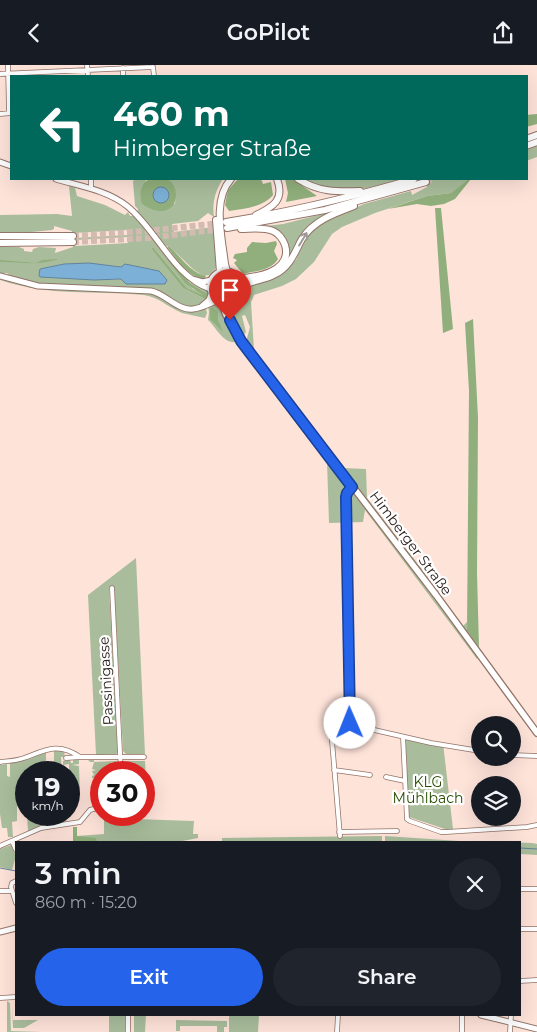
<!DOCTYPE html>
<meta charset="utf-8">
<style>
body{margin:0;font-family:Montserrat,sans-serif;background:#20242c;color:#f1f3f6;height:100vh;display:flex;flex-direction:column;font-size:19px;white-space:nowrap}
*{box-sizing:border-box;margin:0}
p{font-size:16px;color:#9ea1a6}
.icon{flex:none;width:28px;height:28px;fill:none;stroke:currentColor;stroke-width:2;stroke-linecap:round;stroke-linejoin:round}
.map{position:relative;flex:1;overflow:hidden}
.sheet{position:absolute;left:15px;top:776px;width:506px;height:175px;display:flex;flex-direction:column;background:#171b24;border-radius:0px;box-shadow:0 5px 20px #0002}
.sheet>*{flex:none}
.banner{position:absolute;left:10px;top:10px;width:518px;height:105px;border-radius:0px;box-shadow:0 5px 20px #0002;background:#00695c;color:#fff;overflow:hidden}
.buttons{position:absolute;left:471px;top:651px;display:grid;gap:10px}
.buttons a{display:grid;place-items:center;width:50px;height:50px;border-radius:50%;background:#171b24;box-shadow:0 5px 20px #0002;font-size:25px}
.speed{position:absolute;left:15px;top:696px;display:flex;gap:10px;font-size:25px;font-weight:700;text-align:center}
.speed>*{display:grid;place-content:center;width:65px;height:65px;border-radius:50%;background:#171b24;box-shadow:0 5px 20px #0002;line-height:1}
.speed small{font-size:12px;font-weight:400}
.speed .limit{border:8px solid #d22;background:#fff;color:#111}
.pin{position:absolute;display:grid;place-items:center;width:42px;height:42px;color:#fff;margin:-51px -21px;border-radius:50% 50% 50% 0;rotate:-45deg;box-shadow:0 0 5px #0007}
.pin .icon{rotate:45deg}
.me{position:absolute;width:55px;margin:-28px;rotate:359deg;stroke-linejoin:round;filter:drop-shadow(0 0 4px #0008)}
.turn{display:flex;align-items:center;gap:18px;height:105px;padding:0 20px;font-size:22px}
.turn .icon{width:65px;height:65px;stroke-width:2.5}
.turn b{display:block;font-size:35px;line-height:42px}
.round{display:grid;place-items:center;flex:none;width:52px;height:52px;border-radius:26px;background:#20242c}
.summary{display:flex;align-items:center;justify-content:space-between;height:85px;padding:0 20px}
h1{font-size:30px;font-weight:600;line-height:38px}
.action{display:flex;gap:10px;margin-top:auto;padding:10px 20px}
.action a{flex:1;height:58px;border-radius:30px;background:#2563eb;color:#fff;font-size:20px;font-weight:600;line-height:58px;text-align:center}
.action a+a{background:#20242c;color:#f1f3f6}
header{display:flex;justify-content:space-between;align-items:center;height:65px;padding:0 20px;background:#171b24;font-size:22px;font-weight:600}
.map>svg:first-child{display:block}
</style>
<header><svg class="icon" aria-label="back" viewBox="0 0 24 24"><path d="M15 5l-7 7 7 7"/></svg>GoPilot<svg class="icon" aria-label="share" viewBox="0 0 24 24"><path d="M12 15V3M7 8l5-5 5 5M5 13v7h14v-7"/></svg></header>
<div class="map">
<svg width="537" height="967" viewBox="0 0 537 967">
<rect width="100%" height="100%" fill="#fee3d9"/>
<!-- green -->
<path fill="#a9bd9c" fill-rule="evenodd" d="M 537,81 L 537,92 L 526,96 L 526,85 Z
M 136,114 L 150,114 L 145,116 L 175,139 C 176,128 177,119 165,114 L 223,114 C 215,126 212,138 214,152 L 208,148 L 198,156 L 172,159 L 174,167 L 214,162 L 217,202 L 209,210 L 203,211 L 193,204 L 169,181 L 166,181 L 137,147 L 138,144 L 135,141 L 133,116 Z
M 301,114 L 400,114 C 381,120 350,129 331,125 C 321,123 311,117 301,114 Z
M 425,114 L 447,114 L 448,115 L 470,114 L 451,128 L 427,131 L 375,148 L 342,162 L 332,169 L 314,197 L 296,214 L 282,221 L 254,230 L 251,237 L 254,285 L 343,403 L 366,404 L 367,433 L 421,503 L 463,561 L 467,557 L 467,566 L 483,588 L 477,594 L 365,445 L 363,457 L 329,458 L 327,396 L 332,390 L 246,277 L 250,262 L 245,250 L 242,251 L 246,267 L 243,271 C 236,265 229,250 232,241 C 234,235 240,233 243,224 L 292,198 L 296,195 L 306,171 L 318,159 L 364,139 L 411,126 L 412,130 L 427,122 Z
M 69,121 L 75,123 L 77,131 L 105,140 L 125,150 L 128,147 L 130,151 L 134,151 L 183,210 L 190,217 L 207,226 L 208,231 L 207,234 L 202,238 L 198,241 L 186,241 L 154,224 L 40,219 L 10,211 L 7,208 L 0,209 L 0,182 L 19,182 L 24,184 L 24,186 L 32,187 L 33,184 L 39,182 L 56,183 L 55,188 L 73,182 L 72,166 L 54,161 L 54,164 L 52,165 L 32,167 L 0,167 L 0,150 L 57,149 L 72,151 ZM 128,165 L 128,170 L 75,173 L 74,168 ZM 127,172 L 128,178 L 75,181 L 75,175 ZM 153,182 L 187,223 L 203,230 L 200,226 L 193,224 L 164,190 L 190,218 L 206,228 L 206,232 L 205,234 L 183,223 L 153,184 ZM 64,199 L 117,201 L 165,219 L 127,219 L 121,214 L 111,215 L 40,204 Z
M 335,146 L 312,160 L 306,166 L 284,202 L 269,211 L 243,219 L 242,216 C 253,214 267,212 276,206 C 296,193 287,168 266,162 L 266,161 L 283,159 Z
M213 221a12 12 0 1 1 24 0a12 12 0 1 1-24 0Z
M 0,213 L 44,223 L 141,227 C 149,229 158,230 165,234 C 179,242 189,252 206,243 L 207,248 L 205,253 C 197,251 189,250 182,248 C 169,243 159,232 144,230 C 93,225 51,232 0,215 Z
M 216,238 L 220,239 C 223,248 236,271 236,277 C 223,279 216,262 208,255 L 209,247 L 208,242 Z
M 136,493 L 145,689 L 126,689 L 123,686 L 114,521 L 109,522 L 118,687 L 116,689 L 96,690 L 88,530 Z
M 405,671 L 443,678 L 453,764 L 448,765 L 409,752 Z
M 54,685 L 64,686 L 65,692 L 61,692 L 62,707 L 54,707 Z
M 46,686 L 46,699 L 39,699 L 39,707 L 26,708 L 26,741 L 22,741 L 21,738 L 17,738 L 17,756 L 12,757 L 13,772 L 8,772 L 7,763 L 2,763 L 0,749 L 0,700 L 7,699 L 7,711 L 10,712 L 10,697 L 24,695 Z
M 70,695 L 71,698 L 73,698 L 73,695 L 79,695 L 79,699 L 72,700 L 79,701 L 80,732 L 79,730 L 76,730 L 76,726 L 73,726 L 73,732 L 72,729 L 69,729 L 69,699 L 63,700 L 63,696 Z
M 88,695 L 94,695 L 94,697 L 116,696 L 118,698 L 118,707 L 101,708 L 101,738 L 93,734 L 93,732 L 95,732 L 93,728 L 95,727 L 95,726 L 93,726 L 95,722 L 92,721 L 92,719 L 94,719 L 96,713 L 92,713 L 92,711 L 94,710 L 92,706 L 96,705 L 92,704 L 94,697 L 90,697 Z
M 126,696 L 145,696 L 147,737 L 144,737 L 144,708 L 124,707 L 124,698 Z
M 27,750 L 30,750 L 31,755 L 33,754 L 33,750 L 37,750 L 38,755 L 41,756 L 42,760 L 28,766 Z
M 104,753 L 194,756 L 193,769 L 198,769 L 198,773 L 172,778 L 97,777 L 96,776 L 77,771 L 104,769 Z
M 382,771 L 382,777 L 222,778 L 222,773 Z
M 385,771 L 459,776 L 532,778 L 537,779 L 537,790 L 520,789 L 520,778 L 385,777 Z
M 11,780 L 16,791 L 12,805 L 0,802 L 0,784 Z
M 7,936 L 10,938 L 11,966 L 41,967 L 7,967 Z
M 12,941 L 13,955 L 38,955 L 24,963 L 13,963 Z
M 109,950 L 125,950 L 125,967 L 109,967 Z
M 134,950 L 146,950 L 145,967 L 134,967 Z
M 229,950 L 259,950 L 258,967 L 229,967 Z
M 176,955 L 227,956 L 227,962 L 224,962 L 224,967 L 217,967 L 217,961 L 180,961 L 180,966 L 176,966 Z"/>
<!-- forest -->
<path fill="#91af7c" d="M 537,49 L 537,59 L 526,62 L 526,50 Z
M 150,114 C 155,114 162,113 166,114 C 184,119 179,163 142,139 C 139,130 140,118 150,114 Z
M 238,114 L 261,114 L 263,119 L 271,117 L 273,130 C 263,142 244,144 229,146 L 225,140 L 228,125 Z
M 285,114 L 294,115 L 317,131 L 286,137 L 288,128 Z
M 469,114 L 471,114 L 455,134 L 444,139 L 431,141 L 417,139 L 388,144 L 427,131 L 451,128 Z
M 435,143 L 441,143 L 453,264 L 443,268 Z
M 276,176 L 277,179 L 274,186 L 278,194 C 272,205 256,206 243,209 L 234,198 L 237,195 L 233,193 L 235,189 L 247,187 L 247,183 L 252,177 L 266,178 Z
M 169,181 C 179,190 192,209 206,211 L 205,213 C 189,215 176,193 167,182 Z
M 153,182 L 187,223 L 203,230 L 185,218 L 164,190 L 166,189 L 190,218 L 206,228 L 207,232 L 205,234 L 183,223 L 152,184 Z
M 59,194 C 38,201 21,197 0,197 L 0,195 L 36,198 L 42,195 Z
M 212,242 L 218,247 L 218,255 L 223,267 L 210,254 L 210,243 Z
M 473,254 L 478,353 L 477,508 L 479,582 L 467,566 L 469,326 L 465,258 Z
M 73,762 L 77,762 L 77,771 L 96,773 L 97,777 L 71,777 L 73,777 Z"/>
<!-- water -->
<path fill="#7cb0d6" stroke="#62839c" d="M153 130a8 8 0 1 1 16 0a8 8 0 1 1-16 0Z
M 89,198 L 121,202 L 125,199 L 159,206 L 167,215 L 165,219 L 126,219 L 121,214 L 94,215 L 40,212 L 39,210 L 40,204 L 64,199 Z"/>
<g fill="none" stroke-linecap="round" stroke-linejoin="round">
<!-- stream -->
<path stroke="#62839c" stroke-width="1" d="M 332,778 L 388,778
M 520,783 L 537,784
M 0,803 L 16,806"/>
<!-- highway-tunnel -->
<path stroke="#d3bbb2" stroke-width="6" stroke-dasharray="6 3" stroke-linecap="butt" d="M 426,117 L 435,114
M 73,171 L 147,166 L 220,158
M 73,177 L 149,173 L 221,164"/>
<defs>
<path id="street" d="M 8,0 L 9,48
M 87,0 L 88,11
M 153,2 L 154,11
M 123,3 L 123,11
M 0,9 L 153,2
M 0,49 L 11,48
M 91,114 L 91,124
M 112,523 L 121,708
M 347,661 L 350,658 L 346,432 L 347,427 L 352,421
M 403,672 L 407,754 L 410,756 L 441,767 L 446,767 L 527,762 L 537,760
M 512,690 L 537,691
M 66,693 L 80,692
M 0,697 C 8,696 16,696 24,693 C 46,685 58,677 80,692 L 144,692
M 334,705 L 370,710
M 386,712 L 405,716
M 144,740 L 146,740
M 339,767 L 397,766
M 340,771 L 331,664 L 333,660 L 370,664 L 431,678 L 480,686
M 12,776 L 16,785
M 0,781 L 41,763 L 80,757 L 90,745 L 101,742
M 16,816 L 12,818 L 11,822 L 16,838
M 520,824 L 537,824
M 0,826 L 12,826
M 520,864 L 537,864
M 520,916 L 537,915
M 0,933 L 16,932
M 128,967 L 128,950
M 337,967 L 338,950
M 462,967 L 462,950
M 510,967 L 511,950"/>
<path id="secondary" d="M 0,97 L 11,101
M 56,114 C 79,121 107,125 127,141 C 157,165 173,211 210,224
M 0,211 L 38,221 L 151,226 C 166,229 178,246 193,244 C 203,243 210,238 219,235
M 192,214 L 203,217 L 211,215
M 201,242 L 209,235 L 211,229
M 0,867 L 16,863
M 481,950 L 537,964"/>
<path id="primary" d="M210 221a15 15 0 1 1 30 0a15 15 0 1 1-30 0Z
M 221,236 L 226,250 L 241,276 L 436,530 L 537,668
M 229,253 L 230,236"/>
<path id="highway" d="M 526,74 L 537,70
M 526,81 L 537,77
M 298,114 C 318,127 337,127 360,126
M 256,150 C 273,142 285,135 277,114
M 216,155 L 220,207
M 226,157 C 290,147 352,132 414,114
M 227,163 L 325,145 L 426,117
M 0,171 L 73,171
M 0,178 L 73,177
M 227,206 L 225,199 C 222,172 212,135 231,114
M 238,214 C 256,212 293,207 285,180 C 283,174 278,168 273,166 C 263,162 251,164 241,164
M 240,222 C 254,214 271,215 283,204 C 293,196 296,184 302,174 C 313,156 335,148 354,141"/>
</defs>
<!-- street casing -->
<use href="#street" stroke="#937469" stroke-width="5.5"/>
<!-- secondary casing -->
<use href="#secondary" stroke="#937469" stroke-width="7"/>
<!-- primary casing -->
<use href="#primary" stroke="#937469" stroke-width="8"/>
<!-- highway casing -->
<use href="#highway" stroke="#937469" stroke-width="8"/>
<!-- street -->
<use href="#street" stroke="#fff" stroke-width="4"/>
<!-- secondary -->
<use href="#secondary" stroke="#fff" stroke-width="5"/>
<!-- primary -->
<use href="#primary" stroke="#fff" stroke-width="5.5"/>
<!-- highway -->
<use href="#highway" stroke="#fff" stroke-width="6"/>
</g>
<!-- one-way arrows -->
<defs><path id="oneway-shaft" d="M-6 0H5M1.5-3L5.5 0L1.5 3" fill="none" stroke-width="1.6" stroke-linecap="round" stroke-linejoin="round" transform="scale(1.25)"/></defs>
<use stroke="#9d9896" href="#oneway-shaft" transform="translate(303 174) rotate(-59)"/>
<g fill="none" stroke-linecap="round" stroke-linejoin="round">
<defs>
<path id="route" d="M 230,255 L 241,276 L 352,422 L 347,428 L 346,432 L 350,658"/>
</defs>
<!-- route casing -->
<use href="#route" stroke="#184099" stroke-width="12"/>
<!-- route -->
<use href="#route" stroke="#2563eb" stroke-width="9"/>
</g>
<g text-anchor="middle" stroke-width="4.5" stroke-linejoin="round" paint-order="stroke">
<!-- street labels -->
<g font-size="14" fill="#261a16" stroke="#fff">
<text transform="translate(411 478) rotate(53)" y="5">Himberger Straße</text>
<text transform="translate(106 616) rotate(-93)" y="5">Passinigasse</text>
</g>
<!-- park labels -->
<g font-size="14" fill="#294d00" stroke="#fff">
<text x="428" y="722">KLG<tspan x="428" dy="16">Mühlbach</tspan></text>
</g>
</g>
</svg>
<div class="buttons">
<a><svg class="icon" aria-label="search" viewBox="0 0 24 24"><circle cx="10" cy="10" r="6"/><path d="M15 15l6 6"/></svg></a>
<a><svg class="icon" aria-label="layers" viewBox="0 0 24 24"><path d="M12 4l9 5-9 5-9-5zM3 14l9 5 9-5"/></svg></a>
</div>
<div class="speed"><div>19<small>km/h</small></div><div class="limit">30</div></div>
<div class="pin" style="left:230px;top:255px;background:#d93025"><svg class="icon" aria-label="arrive" viewBox="0 0 24 24"><path d="M6 21V4h12l-3 4 3 4H6"/></svg></div>
<svg class="me" style="left:350px;top:658px" viewBox="-20 -20 40 40"><circle r="19" fill="#fff"/><path d="M0-13L10 11 0 6-10 11z" fill="#2563eb"/></svg>
<div class="banner">
<div class="turn"><svg class="icon" aria-label="left" viewBox="0 0 24 24"><path d="M17 20v-9H6M10 6l-5 5 5 5"/></svg><div><b>460 m</b>Himberger Straße</div></div>
</div>
<section class="sheet">
<div class="summary"><div><h1>3 min</h1><p>860 m · 15:20</p></div><a class="round"><svg class="icon" aria-label="close" viewBox="0 0 24 24"><path d="M6 6l12 12M18 6L6 18"/></svg></a></div>
<div class="action"><a>Exit</a><a>Share</a></div>
</section>
</div>
